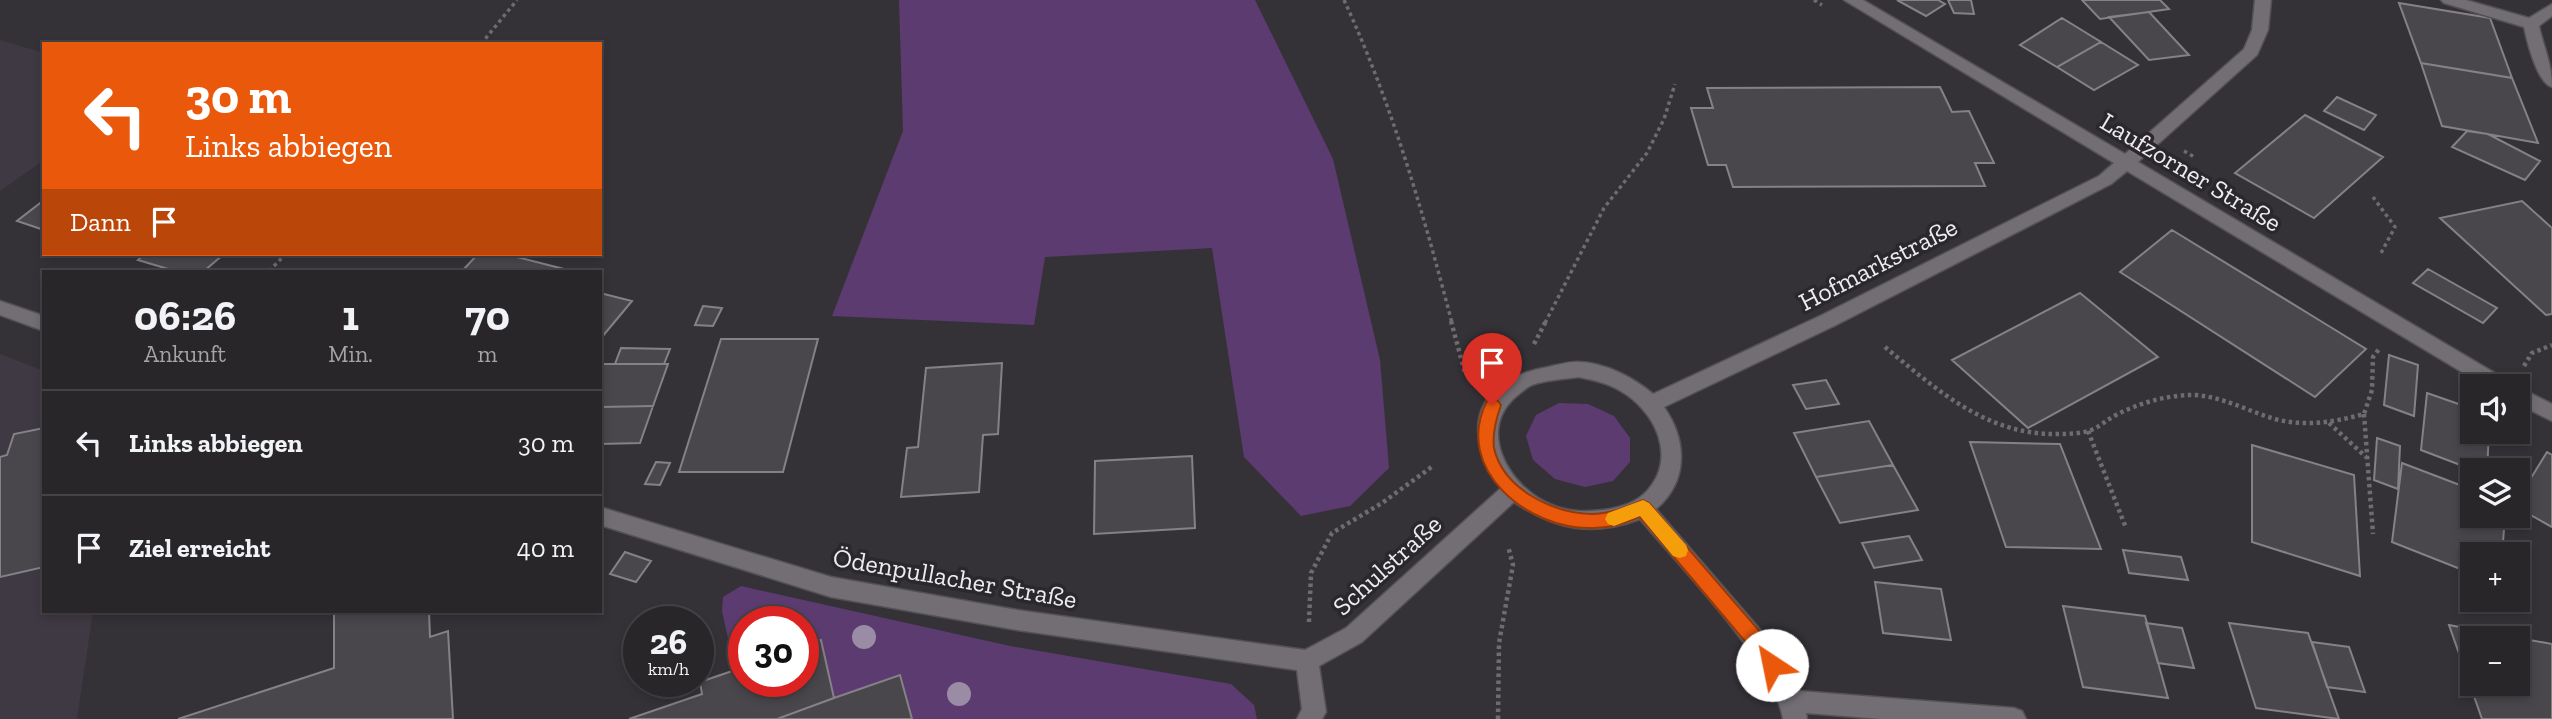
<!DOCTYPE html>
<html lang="de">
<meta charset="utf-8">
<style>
body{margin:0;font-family:"Zilla Slab",serif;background:#302e31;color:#f1f3f6;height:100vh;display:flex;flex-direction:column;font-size:26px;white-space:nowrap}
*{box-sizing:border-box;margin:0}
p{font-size:23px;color:#a5a5a8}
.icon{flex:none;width:38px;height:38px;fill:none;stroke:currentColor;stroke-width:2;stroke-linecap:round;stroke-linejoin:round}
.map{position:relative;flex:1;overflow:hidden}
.panel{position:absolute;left:42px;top:270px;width:560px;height:343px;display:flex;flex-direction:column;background:#282629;border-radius:0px;box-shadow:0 4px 10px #0003,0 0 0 2px #444346}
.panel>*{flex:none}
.guide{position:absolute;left:42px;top:42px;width:560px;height:214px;border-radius:0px;box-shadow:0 4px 10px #0003,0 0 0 2px #444346;background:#ea580c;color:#fff;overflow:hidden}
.buttons{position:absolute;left:2460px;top:374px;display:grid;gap:14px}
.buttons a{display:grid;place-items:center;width:70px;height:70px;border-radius:0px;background:#282629;box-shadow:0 4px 10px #0003,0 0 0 2px #444346;font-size:35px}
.speed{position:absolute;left:623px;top:606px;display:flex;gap:14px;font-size:35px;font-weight:700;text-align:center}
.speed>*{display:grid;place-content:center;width:91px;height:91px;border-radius:50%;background:#282629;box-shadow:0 4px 10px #0003,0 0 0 2px #444346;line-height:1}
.speed small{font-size:18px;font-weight:400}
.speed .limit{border:10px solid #d22;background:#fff;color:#111}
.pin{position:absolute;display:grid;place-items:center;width:60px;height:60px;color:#fff;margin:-72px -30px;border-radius:50% 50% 50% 0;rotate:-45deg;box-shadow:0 0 7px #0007}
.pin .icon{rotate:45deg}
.me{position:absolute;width:77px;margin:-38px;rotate:326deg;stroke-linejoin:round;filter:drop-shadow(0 0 5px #0008)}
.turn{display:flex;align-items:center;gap:24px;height:147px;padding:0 28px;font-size:32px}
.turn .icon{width:91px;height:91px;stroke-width:2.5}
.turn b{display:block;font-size:49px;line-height:60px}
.then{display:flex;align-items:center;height:66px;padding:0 28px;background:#0003;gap:14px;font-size:26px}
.eta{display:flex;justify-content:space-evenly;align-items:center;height:119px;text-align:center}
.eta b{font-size:42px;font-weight:800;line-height:49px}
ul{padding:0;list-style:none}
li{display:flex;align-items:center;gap:21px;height:105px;padding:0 28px;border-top:2px solid #444346}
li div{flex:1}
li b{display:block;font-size:26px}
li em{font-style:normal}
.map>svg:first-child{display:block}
</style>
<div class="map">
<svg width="2552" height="719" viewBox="0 0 2552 719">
<rect width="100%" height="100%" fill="#353237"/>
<!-- built -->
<path fill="#3f3943" d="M 0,40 L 44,53 L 44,160 L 0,191 Z
M 0,354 L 44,371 L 44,611 L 93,611 L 77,719 L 0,719 Z"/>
<!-- green -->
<path fill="#5c3b71" d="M 899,0 L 1255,0 L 1333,159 L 1380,360 L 1389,468 L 1350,506 L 1301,516 L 1244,457 L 1212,248 L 1045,257 L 1034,325 L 832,316 L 903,131 Z
M 1559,403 L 1588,404 L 1614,416 L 1630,438 L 1630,462 L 1613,481 L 1585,487 L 1555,479 L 1533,460 L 1526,436 L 1536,415 Z
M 741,586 L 1010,646 L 1231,684 L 1254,705 L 1257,719 L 912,719 L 900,675 L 834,698 L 821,640 L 803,646 L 803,621 L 744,621 L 744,667 L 735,670 L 722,611 L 723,597 Z"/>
<!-- building -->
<path fill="#4a474c" stroke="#848187" stroke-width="2" fill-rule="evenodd" d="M 1897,0 L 1938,0 L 1945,4 L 1926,16 Z
M 1948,0 L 1971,0 L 1974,14 L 1954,13 Z
M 2082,0 L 2160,0 L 2169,9 L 2100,19 Z
M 2399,3 L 2490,18 L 2512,78 L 2421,63 Z
M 2149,12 L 2189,55 L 2149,60 L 2109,17 Z
M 2062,18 L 2101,42 L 2057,67 L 2020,45 Z
M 2101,42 L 2138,65 L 2094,90 L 2057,67 Z
M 2421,63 L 2512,78 L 2538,143 L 2442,126 Z
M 1940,87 L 1952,112 L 1969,111 L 1994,163 L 1975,163 L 1985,186 L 1733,187 L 1726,165 L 1708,165 L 1691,108 L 1713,108 L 1707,88 Z
M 2337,97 L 2376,115 L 2364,130 L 2324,111 Z
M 2305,115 L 2383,157 L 2314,218 L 2235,173 Z
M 2467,131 L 2488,134 L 2540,161 L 2525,180 L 2452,147 Z
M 44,200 L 44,230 L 17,221 Z
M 2522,201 L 2552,228 L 2552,314 L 2546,315 L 2440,218 Z
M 2172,230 L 2319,320 L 2366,349 L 2315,397 L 2120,272 Z
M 145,254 L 224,254 L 204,271 L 175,271 L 138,260 Z
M 478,254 L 505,254 L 564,269 L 462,271 Z
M 2428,269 L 2497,308 L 2483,323 L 2413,283 Z
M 600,293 L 632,301 L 602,337 L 600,336 Z
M 2080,293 L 2158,357 L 2028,428 L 1952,360 Z
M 703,306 L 722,308 L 713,326 L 695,325 Z
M 721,339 L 818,339 L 783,472 L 679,472 Z
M 621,348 L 670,349 L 664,364 L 615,364 Z
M 2389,355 L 2418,365 L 2414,416 L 2384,405 Z
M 1002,363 L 998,434 L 983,435 L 979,492 L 901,497 L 907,448 L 918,447 L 926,368 Z
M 602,364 L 668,364 L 653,406 L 600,407 Z
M 1826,380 L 1839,404 L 1806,409 L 1793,385 Z
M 2427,393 L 2473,409 L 2473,432 L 2489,432 L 2487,471 L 2476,471 L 2421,450 Z
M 653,406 L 640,443 L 600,444 L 600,407 Z
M 1869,421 L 1893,465 L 1816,477 L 1794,433 Z
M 44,428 L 44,567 L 0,577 L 0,457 L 7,455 L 14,434 Z
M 2377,438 L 2400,446 L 2398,489 L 2374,480 Z
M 1970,442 L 2060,444 L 2101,549 L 2006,547 Z
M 2252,445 L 2354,475 L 2360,576 L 2252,542 Z
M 2547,452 L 2552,455 L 2552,527 L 2518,508 L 2518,499 Z
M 1192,456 L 1195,528 L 1094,534 L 1095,461 Z
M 656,462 L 670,463 L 660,485 L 645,484 Z
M 2402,463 L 2473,490 L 2473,516 L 2505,516 L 2502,555 L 2473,555 L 2473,574 L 2392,542 Z
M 1893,465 L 1918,510 L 1840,523 L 1816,477 Z
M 1909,536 L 1922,560 L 1874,568 L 1862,543 Z
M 2123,550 L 2181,557 L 2188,580 L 2129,573 Z
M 625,552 L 651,561 L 636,582 L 610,574 Z
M 1875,582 L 1941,589 L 1951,640 L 1883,633 Z
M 2063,606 L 2145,616 L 2168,698 L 2083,687 Z
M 334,611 L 429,611 L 430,637 L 448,631 L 453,719 L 178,719 L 334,668 Z
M 2146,623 L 2182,628 L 2194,668 L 2158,663 Z
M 2229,623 L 2308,633 L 2339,719 L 2256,708 Z
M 2449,625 L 2552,644 L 2552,719 L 2482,719 ZM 2473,639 L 2518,639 L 2518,684 L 2473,684 Z
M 821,640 L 834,698 L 777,719 L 629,719 L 702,694 L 700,682 L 744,667 L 744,681 L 803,681 L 803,646 Z
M 2312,642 L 2349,647 L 2365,692 L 2327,687 Z
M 900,675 L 912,719 L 777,719 L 834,698 Z"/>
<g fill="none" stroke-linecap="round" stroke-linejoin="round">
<defs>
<path id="minor" d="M 1844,0 L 1863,0 L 2125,154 L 2244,49 L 2252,30 L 2255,0 L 2271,0 L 2268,30 L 2257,55 L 2138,162 L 2510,382 L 2513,387 L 2487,387 L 2127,171 L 2111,184 L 1836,325 L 1664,407 C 1687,440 1689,481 1656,509 L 1769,640 L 1799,691 L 2014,708 L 2022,711 L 2026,719 L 1881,719 L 1806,713 L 1807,719 L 1783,719 C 1774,662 1679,566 1640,519 C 1592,537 1556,530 1514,502 L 1362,642 L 1319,666 L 1326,712 L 1322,719 L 1297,719 L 1302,709 L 1297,670 L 1017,630 L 831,597 L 600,525 L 600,507 L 831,577 L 1017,610 L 1305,650 L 1346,628 L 1501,488 C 1459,430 1475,380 1548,367 C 1558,365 1570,361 1580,362 C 1606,363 1634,378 1653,394 L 1822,315 L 2099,176 L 2114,163 ZM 1579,377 C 1593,380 1607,383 1619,390 C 1655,410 1678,457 1647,491 C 1637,502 1624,506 1610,509 C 1590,512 1571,513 1552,505 C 1509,488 1474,428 1519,394 C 1523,391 1527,387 1532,385 C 1546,380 1564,379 1579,377 Z
M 2441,0 L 2466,0 L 2529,18 L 2552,4 L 2552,16 L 2539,26 C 2544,49 2552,63 2552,87 C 2537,83 2527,41 2524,27 L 2444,3 Z
M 0,301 L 44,316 L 44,331 L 0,315 Z
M 2518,387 L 2552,404 L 2552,421 L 2518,404 Z"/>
</defs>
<!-- minor casing -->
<use href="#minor" stroke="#535154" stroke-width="3"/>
<!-- path-far1 -->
<path stroke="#6e6c70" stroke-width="3.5" stroke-dasharray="3.5 3.5" stroke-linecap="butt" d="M 1344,0 C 1392,104 1423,212 1452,323
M 1814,0 L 1822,5
M 481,44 L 517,0
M 2184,151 L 2196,158
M 2373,197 L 2395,227 L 2381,253
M 269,271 L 286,254
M 1545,323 L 1604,208 L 1647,153 L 1664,119 L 1675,84"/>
<!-- path -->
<path stroke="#6e6c70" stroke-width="4.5" stroke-dasharray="3.5 3.5" stroke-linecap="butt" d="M 1451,321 L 1465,373
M 1534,344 L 1546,321
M 1885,347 C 1936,389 1986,435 2056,434 C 2067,434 2078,434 2088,431 C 2099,428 2106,420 2116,415 C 2139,403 2167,395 2193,395 C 2222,396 2247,411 2275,419 C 2305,427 2335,422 2364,414 L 2372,390 L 2373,357 L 2380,348
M 2524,366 L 2532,353 L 2552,345
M 2364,414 L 2373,534
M 2329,423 L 2366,457
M 2088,431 L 2126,528
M 1309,622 L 1311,573 L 1332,533 L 1382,503 L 1433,466
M 1498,719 L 1499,643 L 1513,565 L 1508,546"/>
<!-- minor -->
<use href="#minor" fill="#726e74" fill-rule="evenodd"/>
</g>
<!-- trees -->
<g fill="#9a8ca5">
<circle cx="864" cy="637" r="12"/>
<circle cx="959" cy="694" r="12"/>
</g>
<!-- route -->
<path fill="#ea580c" stroke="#983908" stroke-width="2" d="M 1492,399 L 1498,401 L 1501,405 C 1496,419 1492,433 1494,448 C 1503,489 1553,513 1591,514 C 1610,514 1626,507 1643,500 L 1649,503 L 1768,641 L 1781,665 L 1778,671 L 1772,673 L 1765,671 L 1755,653 L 1640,517 C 1625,523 1611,528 1594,528 C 1529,531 1452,469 1487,401 Z"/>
<!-- slow -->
<path fill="#f59e0b" d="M 1643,500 L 1649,503 L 1686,545 L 1688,550 L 1686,556 L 1680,558 L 1673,556 L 1640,516 L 1614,526 L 1608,524 L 1605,519 L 1608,513 Z"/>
<g text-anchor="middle" stroke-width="7" stroke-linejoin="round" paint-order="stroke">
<!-- street labels -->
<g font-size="26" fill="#eeecef" stroke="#2b282d">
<text transform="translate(2191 172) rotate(31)" y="9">Laufzorner Straße</text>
<text transform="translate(1878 264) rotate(-27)" y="9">Hofmarkstraße</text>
<text transform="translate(1387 565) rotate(-42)" y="9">Schulstraße</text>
<text transform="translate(955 578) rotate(10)" y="9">Ödenpullacher Straße</text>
</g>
</g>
</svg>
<div class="buttons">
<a><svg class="icon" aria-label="sound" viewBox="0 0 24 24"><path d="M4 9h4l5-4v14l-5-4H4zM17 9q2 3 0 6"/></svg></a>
<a><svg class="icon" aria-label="layers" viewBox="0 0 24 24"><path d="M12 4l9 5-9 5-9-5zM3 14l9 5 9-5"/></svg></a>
<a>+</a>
<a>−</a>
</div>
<div class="speed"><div>26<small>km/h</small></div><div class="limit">30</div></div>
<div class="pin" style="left:1492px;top:405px;background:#d93025"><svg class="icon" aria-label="arrive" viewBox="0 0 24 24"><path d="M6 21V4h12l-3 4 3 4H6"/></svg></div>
<svg class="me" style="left:1772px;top:665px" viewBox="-20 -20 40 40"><circle r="19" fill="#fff"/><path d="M0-13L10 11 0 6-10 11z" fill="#ea580c"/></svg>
<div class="guide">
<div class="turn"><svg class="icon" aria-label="left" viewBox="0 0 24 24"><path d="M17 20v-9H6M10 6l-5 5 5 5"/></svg><div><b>30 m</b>Links abbiegen</div></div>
<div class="then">Dann<svg class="icon" aria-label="arrive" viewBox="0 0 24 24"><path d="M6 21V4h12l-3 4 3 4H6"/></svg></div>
</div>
<section class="panel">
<div class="eta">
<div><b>06:26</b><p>Ankunft</p></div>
<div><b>1</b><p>Min.</p></div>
<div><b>70</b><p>m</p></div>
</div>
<ul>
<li><svg class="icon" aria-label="left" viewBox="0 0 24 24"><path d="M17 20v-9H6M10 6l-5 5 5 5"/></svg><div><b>Links abbiegen</b></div><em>30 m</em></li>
<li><svg class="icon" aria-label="arrive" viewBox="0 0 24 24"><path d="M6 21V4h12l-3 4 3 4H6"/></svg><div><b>Ziel erreicht</b></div><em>40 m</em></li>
</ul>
</section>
</div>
